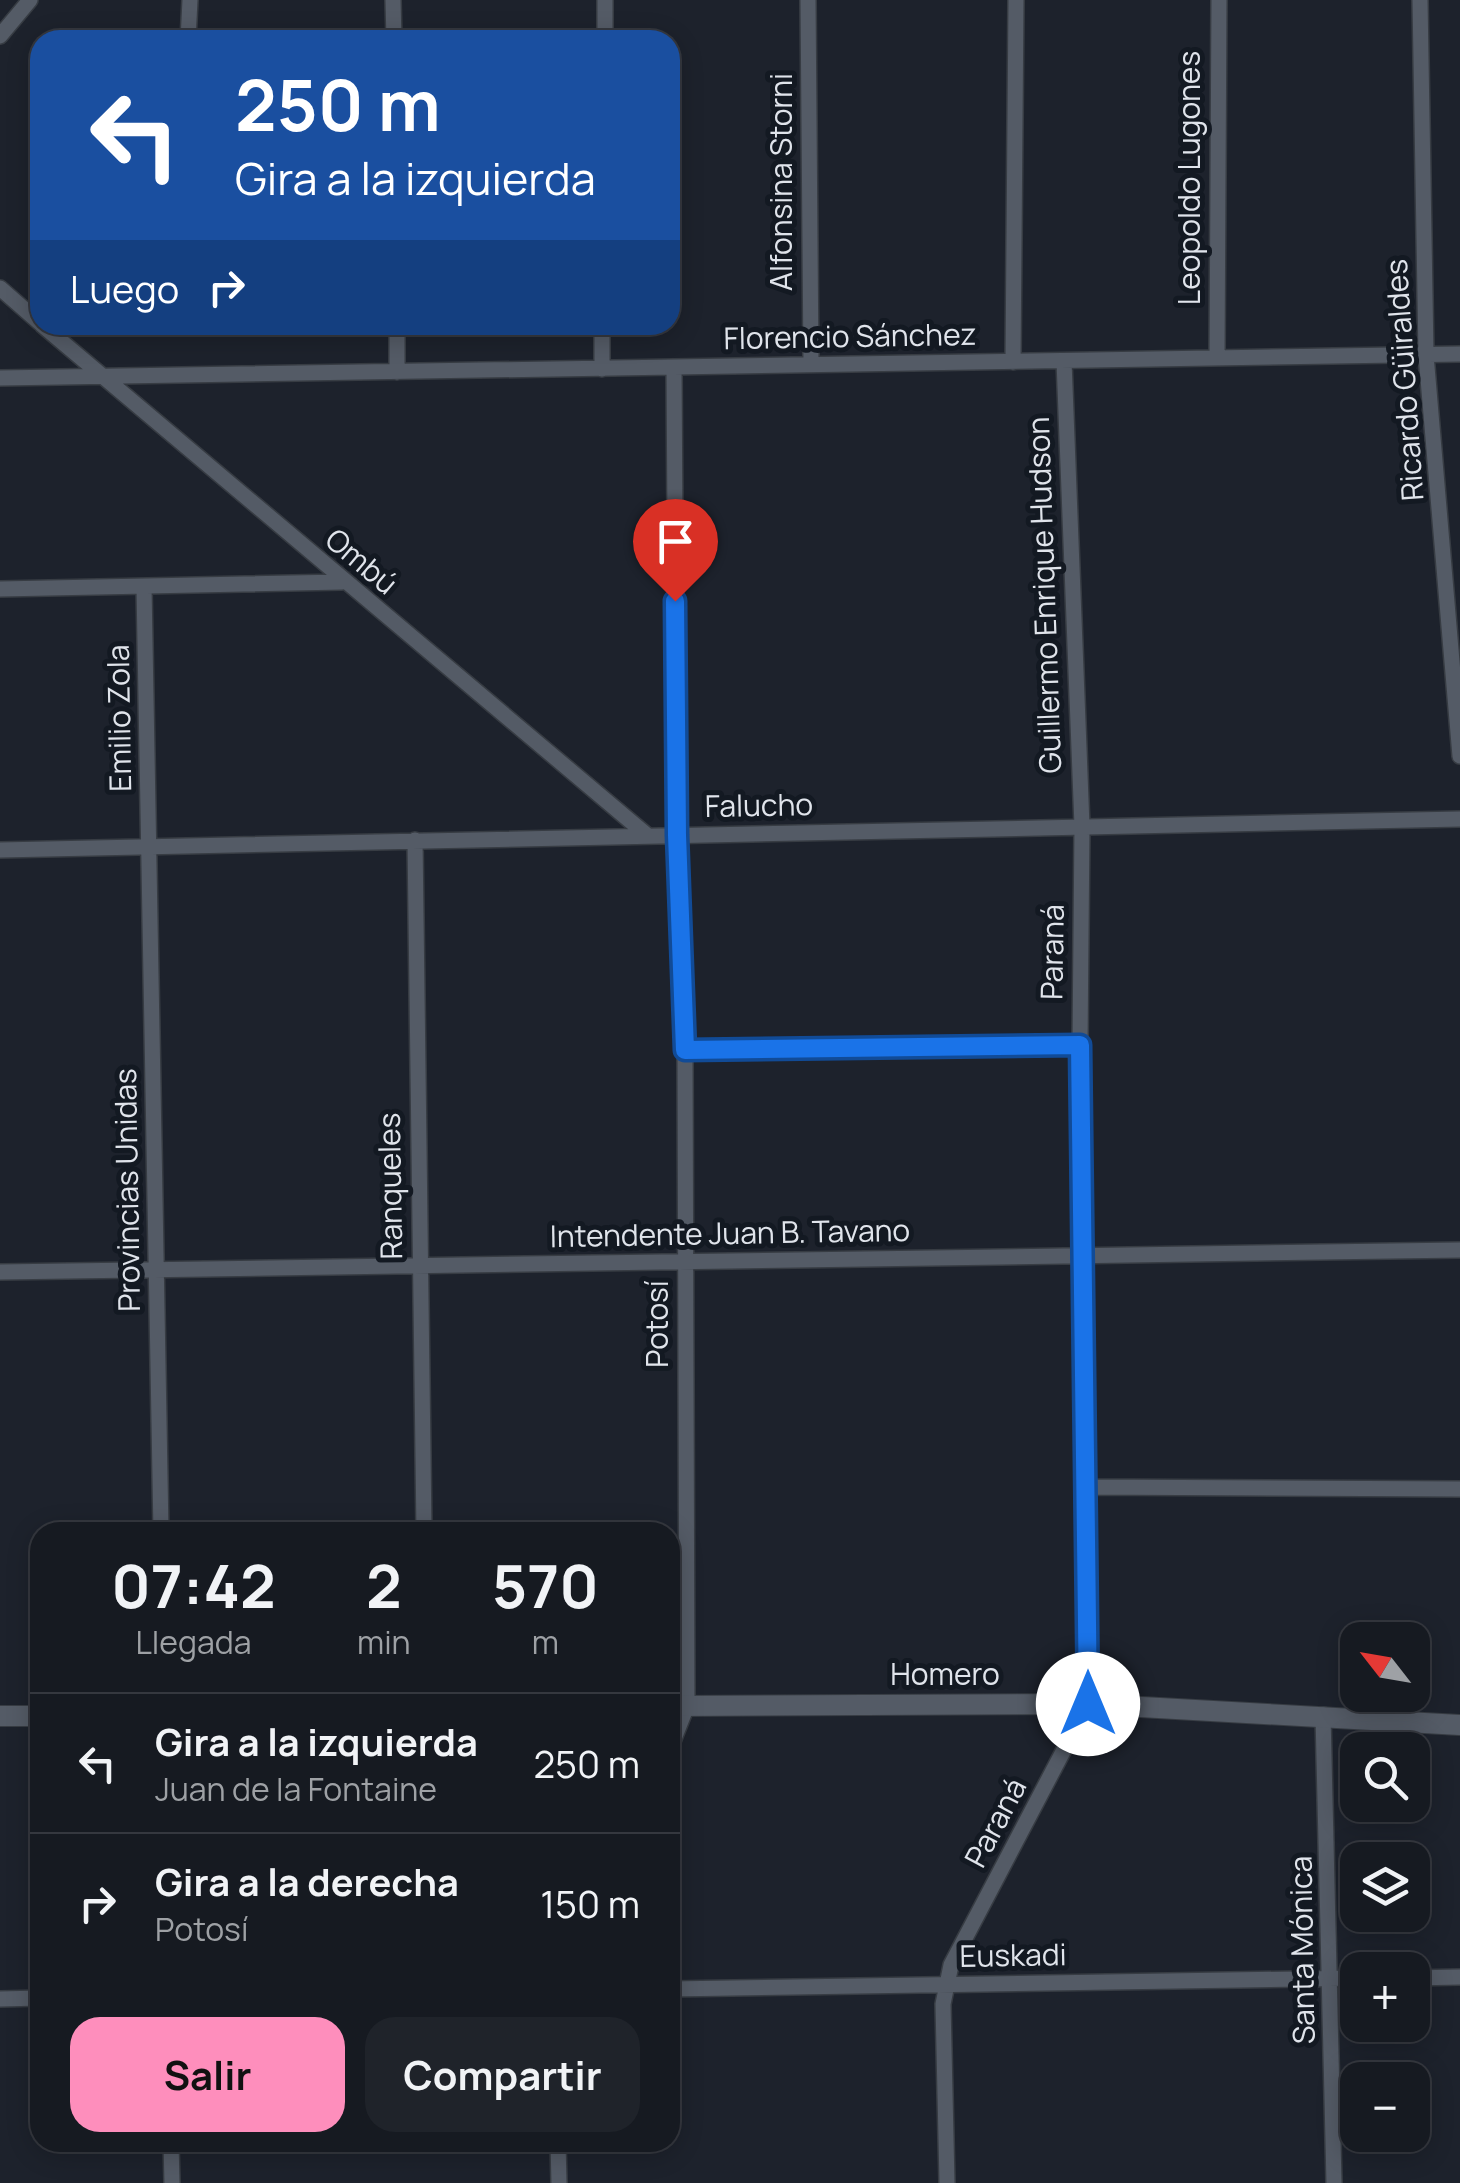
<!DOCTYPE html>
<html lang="es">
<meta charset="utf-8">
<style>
body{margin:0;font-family:Manrope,sans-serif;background:#1f232a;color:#f1f3f6;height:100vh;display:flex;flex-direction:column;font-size:38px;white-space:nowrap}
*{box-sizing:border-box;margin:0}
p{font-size:32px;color:#9ea1a5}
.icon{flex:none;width:55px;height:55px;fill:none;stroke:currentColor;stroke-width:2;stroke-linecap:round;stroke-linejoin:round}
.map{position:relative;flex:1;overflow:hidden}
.sheet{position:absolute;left:30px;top:1522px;width:650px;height:630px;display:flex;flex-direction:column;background:#161a21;border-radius:30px;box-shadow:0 5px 25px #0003,0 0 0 2px #35383f}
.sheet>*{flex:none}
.hud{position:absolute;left:30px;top:30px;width:650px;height:305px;border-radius:30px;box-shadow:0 5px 25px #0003,0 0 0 2px #35383f;background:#1a4fa0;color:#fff;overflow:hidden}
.needle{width:65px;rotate:301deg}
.fabs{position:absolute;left:1340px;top:1622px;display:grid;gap:20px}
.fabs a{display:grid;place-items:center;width:90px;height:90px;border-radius:20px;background:#161a21;box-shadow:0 5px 25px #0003,0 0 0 2px #35383f;font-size:50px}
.pin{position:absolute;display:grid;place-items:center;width:85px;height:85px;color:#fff;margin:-102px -42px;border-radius:50% 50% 50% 0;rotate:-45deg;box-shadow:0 0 10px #0007}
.pin .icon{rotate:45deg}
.me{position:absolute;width:110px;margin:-55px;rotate:0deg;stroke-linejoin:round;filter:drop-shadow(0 0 8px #0008)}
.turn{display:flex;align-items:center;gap:35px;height:210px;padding:0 40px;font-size:45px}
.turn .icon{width:130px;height:130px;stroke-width:2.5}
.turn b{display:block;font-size:70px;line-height:85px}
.then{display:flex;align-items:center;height:95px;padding:0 40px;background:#0003;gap:20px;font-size:38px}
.eta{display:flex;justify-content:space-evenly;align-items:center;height:170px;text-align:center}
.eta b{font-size:60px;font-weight:700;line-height:70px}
.primary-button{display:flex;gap:20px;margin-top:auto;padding:20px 40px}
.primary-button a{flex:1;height:115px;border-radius:30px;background:#fe8ebc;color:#111;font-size:40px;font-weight:700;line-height:115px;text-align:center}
.primary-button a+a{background:#1f232a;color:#f1f3f6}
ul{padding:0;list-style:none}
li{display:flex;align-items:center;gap:30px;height:140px;padding:0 40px;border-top:2px solid #35383f}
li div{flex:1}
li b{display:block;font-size:38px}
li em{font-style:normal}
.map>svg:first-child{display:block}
</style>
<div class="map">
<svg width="1460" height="2183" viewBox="0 0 1460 2183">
<rect width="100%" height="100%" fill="#1d222c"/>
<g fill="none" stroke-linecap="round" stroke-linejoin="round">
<defs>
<path id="street" d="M 393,0 L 394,40
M 808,0 L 811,363
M 1420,0 L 1426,355 L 1460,756
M 0,36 L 30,0
M 188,40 L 190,0
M 605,40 L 605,0
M 0,288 L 40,323
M 42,325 L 648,836
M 397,325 L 397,372
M 1217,357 L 1219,0
M 1013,362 L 1016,0
M 602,369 L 602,325
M 0,378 L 1460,354
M 144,587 L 161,1532
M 0,589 L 342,582
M 415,840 L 424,1532
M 0,850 L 1460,819
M 685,1050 L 1080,1045
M 0,1272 L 1460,1250
M 1088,1487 L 1460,1489
M 1323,1715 L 1334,2183
M 670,1749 L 687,1706 L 685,1050 L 677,835 L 674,367
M 1412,1978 L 1460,1977
M 670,1989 L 1358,1978
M 0,1999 L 40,1998
M 171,2142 L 172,2183
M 558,2142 L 559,2183
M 947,2183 L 943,2004 L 951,1965 L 1088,1704 L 1080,1045 L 1082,826 L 1064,361"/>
<path id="secondary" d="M 670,1706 L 1088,1704 L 1460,1725
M 0,1716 L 40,1716"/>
</defs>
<!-- street casing -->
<use href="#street" stroke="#373c43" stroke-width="18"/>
<!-- secondary casing -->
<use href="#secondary" stroke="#373c43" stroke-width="22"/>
<!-- street -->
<use href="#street" stroke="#545b66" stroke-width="15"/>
<!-- secondary -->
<use href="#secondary" stroke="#545b66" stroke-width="20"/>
</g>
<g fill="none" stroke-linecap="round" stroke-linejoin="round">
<defs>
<path id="route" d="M 675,601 L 677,835 L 685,1050 L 1080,1045 L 1088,1704"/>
</defs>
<!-- route casing -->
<use href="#route" stroke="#114b97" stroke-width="25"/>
<!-- route -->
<use href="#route" stroke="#1a73e8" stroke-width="18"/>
</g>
<g text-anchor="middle" stroke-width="10" stroke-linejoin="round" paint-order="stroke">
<!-- street labels -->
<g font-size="30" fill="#e0e4eb" stroke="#131922">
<text transform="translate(1190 178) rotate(-90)" y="10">Leopoldo Lugones</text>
<text transform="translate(782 182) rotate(-90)" y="10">Alfonsina Storni</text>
<text transform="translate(850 337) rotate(-1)" y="10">Florencio Sánchez</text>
<text transform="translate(1405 380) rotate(-94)" y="10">Ricardo Güiraldes</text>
<text transform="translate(361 562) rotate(40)" y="10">Ombú</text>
<text transform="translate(1045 595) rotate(-92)" y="10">Guillermo Enrique Hudson</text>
<text transform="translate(120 718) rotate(-91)" y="10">Emilio Zola</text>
<text transform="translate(759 806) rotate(-1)" y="10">Falucho</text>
<text transform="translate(1053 952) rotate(-89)" y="10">Paraná</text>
<text transform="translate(391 1186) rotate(-91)" y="10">Ranqueles</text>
<text transform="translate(128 1190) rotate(-91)" y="10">Provincias Unidas</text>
<text transform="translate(730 1234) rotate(-1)" y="10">Intendente Juan B. Tavano</text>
<text transform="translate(658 1324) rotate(-90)" y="10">Potosí</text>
<text x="945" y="1685">Homero</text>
<text transform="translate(996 1823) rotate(-62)" y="10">Paraná</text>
<text transform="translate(1303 1950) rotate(-91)" y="10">Santa Mónica</text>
<text transform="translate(1013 1956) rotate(-1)" y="10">Euskadi</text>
</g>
</g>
</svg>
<div class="fabs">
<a><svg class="needle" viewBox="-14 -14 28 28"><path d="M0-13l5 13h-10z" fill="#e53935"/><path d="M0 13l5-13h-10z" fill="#9ea1a5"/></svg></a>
<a><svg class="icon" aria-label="search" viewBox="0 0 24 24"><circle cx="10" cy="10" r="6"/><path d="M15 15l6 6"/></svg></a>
<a><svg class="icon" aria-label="layers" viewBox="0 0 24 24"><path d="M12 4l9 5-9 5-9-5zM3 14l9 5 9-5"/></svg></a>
<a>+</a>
<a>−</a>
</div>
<div class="pin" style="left:675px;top:601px;background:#d93025"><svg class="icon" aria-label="arrive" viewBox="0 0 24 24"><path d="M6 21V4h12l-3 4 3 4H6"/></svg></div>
<svg class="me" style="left:1088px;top:1704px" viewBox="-20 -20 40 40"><circle r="19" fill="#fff"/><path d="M0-13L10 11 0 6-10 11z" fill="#1a73e8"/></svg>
<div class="hud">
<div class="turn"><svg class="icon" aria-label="left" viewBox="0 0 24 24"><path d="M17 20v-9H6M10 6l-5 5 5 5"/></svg><div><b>250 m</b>Gira a la izquierda</div></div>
<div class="then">Luego<svg class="icon" aria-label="right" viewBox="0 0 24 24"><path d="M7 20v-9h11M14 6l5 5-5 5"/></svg></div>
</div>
<section class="sheet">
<div class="eta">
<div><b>07:42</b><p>Llegada</p></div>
<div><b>2</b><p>min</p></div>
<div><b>570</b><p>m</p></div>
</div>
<ul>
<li><svg class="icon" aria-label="left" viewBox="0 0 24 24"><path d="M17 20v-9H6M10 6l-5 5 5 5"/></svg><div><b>Gira a la izquierda</b><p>Juan de la Fontaine</p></div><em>250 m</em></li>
<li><svg class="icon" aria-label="right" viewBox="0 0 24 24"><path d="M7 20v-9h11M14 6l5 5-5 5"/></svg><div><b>Gira a la derecha</b><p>Potosí</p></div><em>150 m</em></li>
</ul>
<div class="primary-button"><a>Salir</a><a>Compartir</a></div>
</section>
</div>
